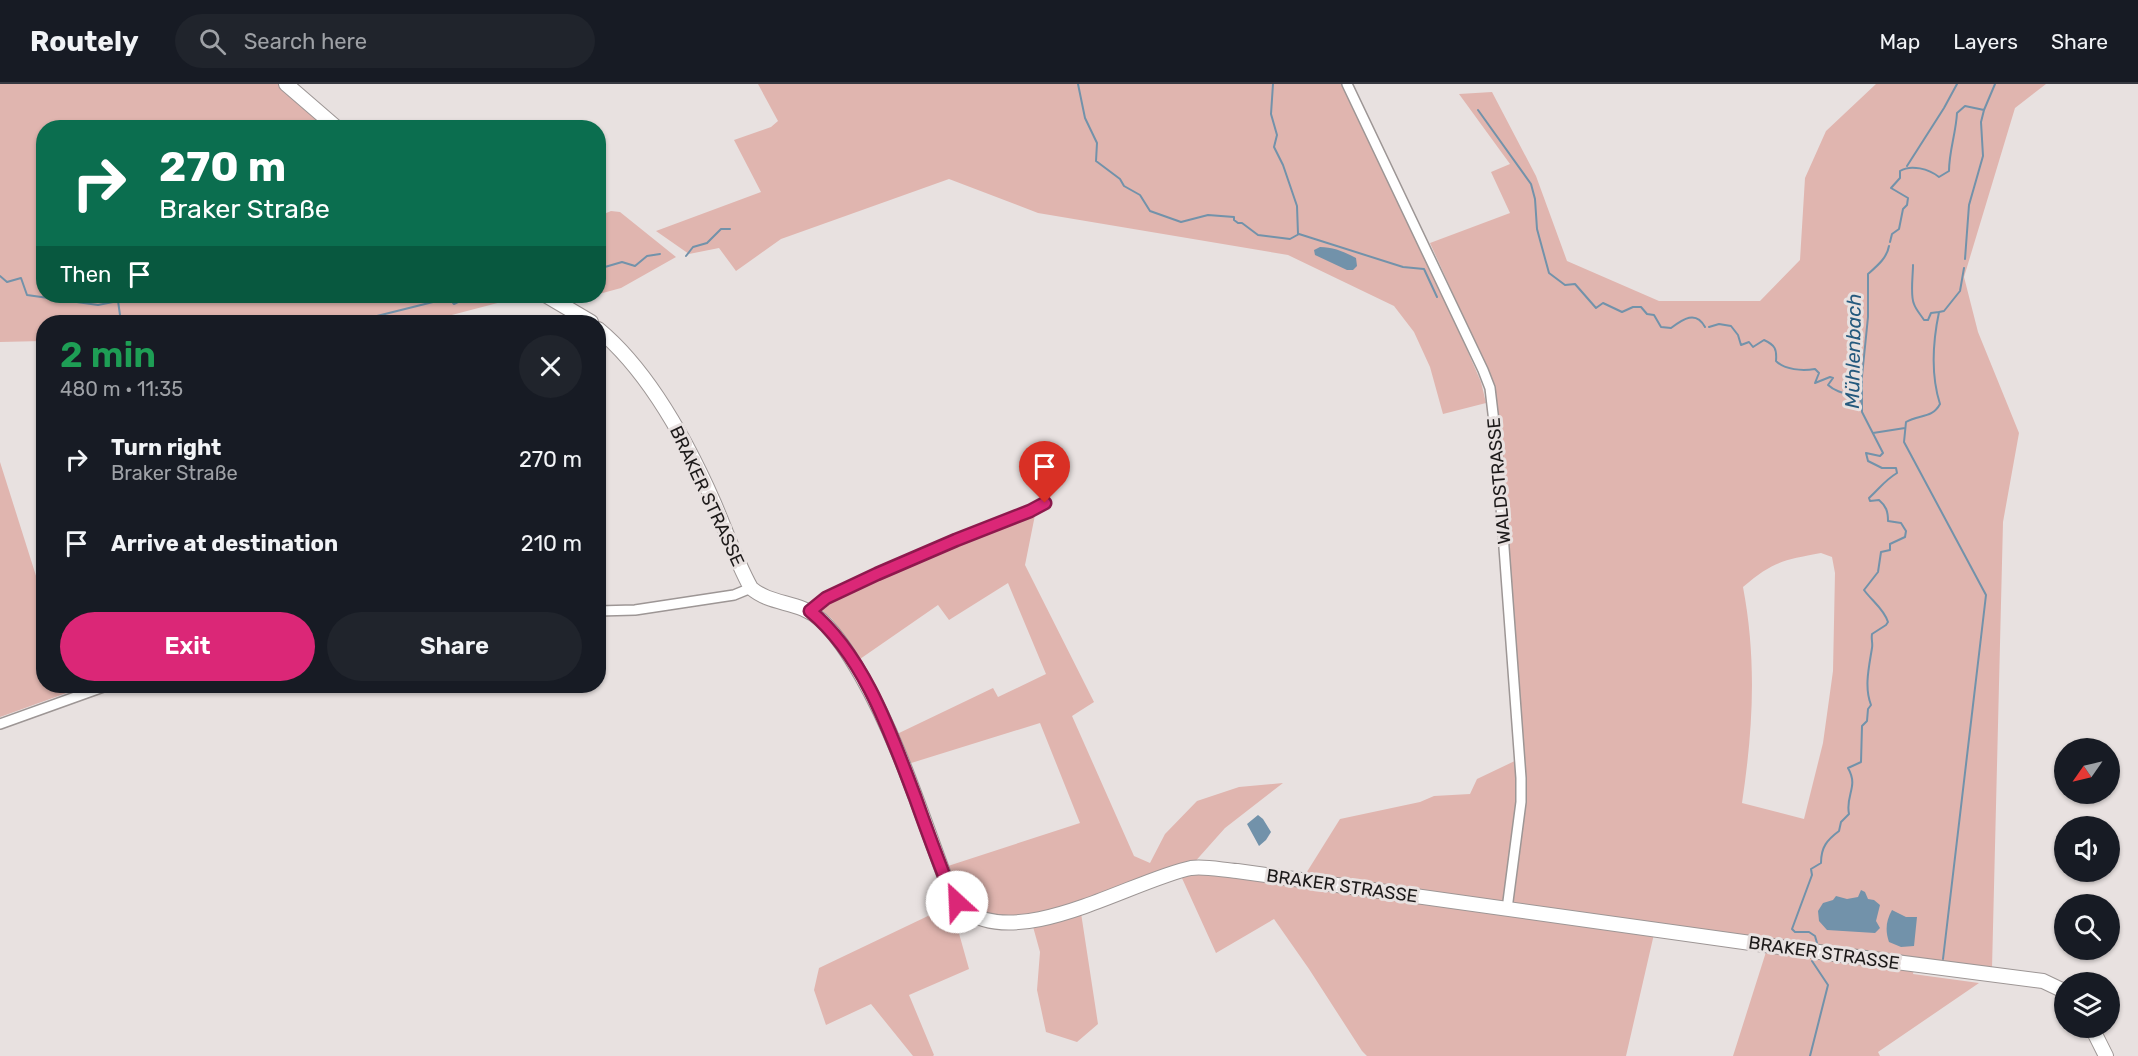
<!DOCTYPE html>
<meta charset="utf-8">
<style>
body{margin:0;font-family:Rubik,sans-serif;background:#20242c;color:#f1f3f6;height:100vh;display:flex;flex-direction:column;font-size:22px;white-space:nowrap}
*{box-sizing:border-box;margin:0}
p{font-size:20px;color:#9ea1a6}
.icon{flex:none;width:33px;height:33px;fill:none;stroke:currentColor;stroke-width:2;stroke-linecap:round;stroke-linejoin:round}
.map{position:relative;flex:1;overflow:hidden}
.panel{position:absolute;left:36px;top:231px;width:570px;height:378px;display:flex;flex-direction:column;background:#171b24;border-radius:24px;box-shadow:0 2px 4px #0004}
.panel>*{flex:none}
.top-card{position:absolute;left:36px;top:36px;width:570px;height:183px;border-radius:24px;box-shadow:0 2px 4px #0004;background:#0b6e4f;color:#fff;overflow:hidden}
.needle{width:39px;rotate:236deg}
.fabs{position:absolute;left:2054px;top:654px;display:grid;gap:12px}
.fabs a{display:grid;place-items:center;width:66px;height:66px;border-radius:50%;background:#171b24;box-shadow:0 2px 4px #0004;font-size:30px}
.pin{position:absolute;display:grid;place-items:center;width:51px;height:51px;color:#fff;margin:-62px -26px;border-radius:50% 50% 50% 0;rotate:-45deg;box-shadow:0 0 6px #0007}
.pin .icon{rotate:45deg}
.me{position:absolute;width:66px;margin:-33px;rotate:335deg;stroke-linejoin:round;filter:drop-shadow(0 0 4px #0008)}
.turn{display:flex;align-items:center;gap:21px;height:126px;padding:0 24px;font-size:27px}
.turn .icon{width:78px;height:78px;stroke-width:2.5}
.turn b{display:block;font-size:42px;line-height:51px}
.then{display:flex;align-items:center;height:57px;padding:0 24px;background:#0003;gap:12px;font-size:22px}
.round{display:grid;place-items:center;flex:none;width:63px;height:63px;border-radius:32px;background:#20242c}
.overview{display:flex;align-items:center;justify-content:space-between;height:102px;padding:0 24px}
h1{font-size:36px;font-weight:600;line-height:45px;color:#1e9e55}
.action{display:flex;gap:12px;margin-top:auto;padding:12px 24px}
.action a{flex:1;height:69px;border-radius:36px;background:#db2777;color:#fff;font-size:24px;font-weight:600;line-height:69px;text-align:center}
.action a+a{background:#20242c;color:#f1f3f6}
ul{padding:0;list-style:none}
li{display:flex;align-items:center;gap:18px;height:84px;padding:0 24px}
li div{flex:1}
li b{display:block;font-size:22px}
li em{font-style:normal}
header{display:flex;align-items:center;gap:36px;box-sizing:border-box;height:84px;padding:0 30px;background:#171b24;border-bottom:2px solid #363941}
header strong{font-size:28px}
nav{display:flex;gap:33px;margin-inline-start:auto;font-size:21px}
.search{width:420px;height:54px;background:#20242c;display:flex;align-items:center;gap:15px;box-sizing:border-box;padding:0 21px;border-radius:33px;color:#9ea1a6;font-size:22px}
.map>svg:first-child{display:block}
</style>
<header>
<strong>Routely</strong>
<div class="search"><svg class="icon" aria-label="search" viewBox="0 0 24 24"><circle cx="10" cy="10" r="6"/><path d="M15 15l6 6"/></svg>Search here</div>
<nav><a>Map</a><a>Layers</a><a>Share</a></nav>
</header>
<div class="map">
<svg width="2138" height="972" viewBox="0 0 2138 972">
<rect width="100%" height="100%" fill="#e8e1e0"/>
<!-- green -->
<path fill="#e0b5af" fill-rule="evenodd" d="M 0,0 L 280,0 L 331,43 L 44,44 L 44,212 L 524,212 L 425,238 L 44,238 L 43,257 L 0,258 Z
M 758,0 L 1341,0 L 1429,178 L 1481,298 L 1486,319 L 1443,330 L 1430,283 L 1414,248 L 1394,222 L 1288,171 L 1038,129 L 949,95 L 781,155 L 736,187 L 719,164 L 689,170 L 656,147 L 761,108 L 734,56 L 771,43 L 778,37 Z
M 1876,0 L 2046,0 L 2015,24 L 1964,193 L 1978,248 L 2019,349 L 2003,438 L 1992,884 L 1916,874 L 1913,890 L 1979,899 L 1878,968 L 1880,972 L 1733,972 L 1766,868 L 1654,850 L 1626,972 L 1367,972 L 1362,967 L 1309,885 L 1274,835 L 1216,869 L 1181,792 L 1148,793 L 1048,827 L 1022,832 L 992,832 L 971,824 L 960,812 L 948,782 L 1080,739 L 1040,639 L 908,680 L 897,650 L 993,604 L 998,613 L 1046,590 L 1008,499 L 949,536 L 938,521 L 860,575 L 832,535 L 819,524 L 832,514 L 1036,426 L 1025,481 L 1094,618 L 1072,632 L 1134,772 L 1150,779 L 1165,750 L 1197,717 L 1239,703 L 1283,699 L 1225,744 L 1192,781 L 1305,791 L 1340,735 L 1420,718 L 1434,712 L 1470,710 L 1477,695 L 1521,674 L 1514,558 L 1493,298 L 1430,159 L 1510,129 L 1491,88 L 1510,80 L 1459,10 L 1492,8 L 1536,92 L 1567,177 L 1659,217 L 1760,217 L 1800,176 L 1805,94 L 1826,47 ZM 1821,469 L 1832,473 L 1835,489 L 1833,587 L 1823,659 L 1804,735 L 1742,719 C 1753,645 1757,577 1743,503 C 1773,477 1784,476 1821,469 Z
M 611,127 L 620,128 L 676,173 L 621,204 L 599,210 L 599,132 Z
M 0,378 L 43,514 L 44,602 L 71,602 L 72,607 L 0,633 Z
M 951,821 L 969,885 L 909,911 L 934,971 L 933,972 L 913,972 L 871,920 L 826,941 L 814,906 L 819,884 Z
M 1081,829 L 1098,940 L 1077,958 L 1046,948 L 1037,906 L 1040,868 L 1032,839 Z"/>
<!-- water -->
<path fill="#7292aa" d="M 1320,163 C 1333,163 1345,168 1356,174 L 1357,182 L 1353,186 L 1347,186 L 1315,171 L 1314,166 Z
M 1258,731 L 1263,735 L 1271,748 L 1266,756 L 1259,762 L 1247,740 Z
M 1861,806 L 1865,808 L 1868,815 L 1874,816 L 1880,821 L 1876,837 L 1880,844 L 1875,849 L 1827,846 L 1819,837 L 1818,827 L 1823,819 L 1833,816 L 1836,812 L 1847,815 L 1858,813 Z
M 1892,826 L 1906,833 L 1917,833 L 1914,862 L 1901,863 L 1889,858 C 1885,846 1886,837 1892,826 Z"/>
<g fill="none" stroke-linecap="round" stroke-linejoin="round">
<!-- stream -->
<path stroke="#7292aa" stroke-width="2" d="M 1078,0 L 1085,34 L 1097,59 L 1096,77 L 1120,95 L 1124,102 L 1140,111 L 1150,127 L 1181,138 L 1208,131 L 1234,133 L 1234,136 L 1238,139 L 1242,139 L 1258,151 L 1290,155 L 1299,150 L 1403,183 L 1424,185 L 1437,213
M 1273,0 L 1271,30 L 1277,51 L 1274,63 L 1283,81 L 1297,122 L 1298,150
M 1478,26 L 1531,100 L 1535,115 L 1537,145 L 1549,189 L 1565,201 L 1575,200 L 1596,224 L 1603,219 L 1622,228 L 1633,223 L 1641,223 L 1647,230 L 1654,231 L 1661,243 L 1671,244 C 1683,235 1696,226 1705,243
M 1907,82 L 1944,24 L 1957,0
M 1890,158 L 1892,150 L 1899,145 L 1903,125 L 1907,121 L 1908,114 L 1891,104 L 1900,94 L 1900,87 C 1911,80 1929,85 1939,93 L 1949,87 C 1949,67 1956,49 1957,29 L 1965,22 L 1984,26 L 1995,0
M 686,172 L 693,163 L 707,159 L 721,145 L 730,145
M 1965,175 L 1969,121 L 1983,72 L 1981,38 L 1984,26
M 1913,181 C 1913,192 1910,212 1914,220 C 1916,226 1921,231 1924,236 L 1928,236 L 1931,229 L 1939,228
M 598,185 L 622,178 L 635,182 L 647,172 L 660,170
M 0,192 L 7,198 L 21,194 L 27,211 L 98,221 L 118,217 L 121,238
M 353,238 L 449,214 L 454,220 L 470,212
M 1709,243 L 1719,240 L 1731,242 L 1738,251 L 1741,261 L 1749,258 L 1753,263 L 1764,256 C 1775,261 1777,265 1776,277 C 1785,286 1802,287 1815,285 L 1819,289 L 1815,299 L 1830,293 L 1833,294 L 1828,301 C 1837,309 1846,309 1857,312 L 1862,319
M 1873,349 L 1905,344
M 1817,859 L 1815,852 L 1809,848 L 1795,848 L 1792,845 L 1812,791 L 1811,785 L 1821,779 C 1821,763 1827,756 1839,747 L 1841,738 L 1849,730 C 1845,711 1859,703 1848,684 L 1861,678 L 1862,642 L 1867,637 L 1868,625 L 1871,621 C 1864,603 1869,583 1872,564 C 1873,559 1871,556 1872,550 L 1886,541 L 1888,538 C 1884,525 1872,517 1864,506 L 1878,488 L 1881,468 L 1890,466 L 1890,460 L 1905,453 L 1906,447 L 1901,439 L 1888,437 C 1888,427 1886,422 1879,416 L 1870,417 L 1869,414 C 1879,405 1885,396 1897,389 L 1896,384 L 1882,384 L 1868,377 L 1866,369 L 1880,372 L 1883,369 L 1862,328 L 1862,292 L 1868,233 L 1868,190 C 1877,182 1887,174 1889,162
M 1943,875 L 1986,511 L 1904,358 L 1906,338 C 1919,330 1932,335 1940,320 C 1931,292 1933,257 1939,228 L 1944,227 L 1960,207 L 1964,184
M 1810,972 L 1828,901 L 1812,877"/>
<defs>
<path id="street" d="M 1347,0 L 1483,286 L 1490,304 L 1496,355 L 1521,694 L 1521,718 L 1507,825
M 598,527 L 635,526 L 734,511 L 751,504
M 810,527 L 826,514 L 877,490 L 956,456 L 1030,427 L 1045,419
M 0,640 L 106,602"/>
<path id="secondary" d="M 286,0 L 337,44
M 547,212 L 591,238
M 598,245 C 649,287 688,360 714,419 C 726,447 736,477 751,504 C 772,522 799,516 821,536 C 838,552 850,572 861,591 C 899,657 922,733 949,804 C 954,812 958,820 965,826 C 1020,867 1133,796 1191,784 C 1205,782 1222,786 1237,787 L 1765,861 L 2043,897 L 2064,907
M 2092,944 L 2106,972"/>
</defs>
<!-- street casing -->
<use href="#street" stroke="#9d9695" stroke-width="12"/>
<!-- secondary casing -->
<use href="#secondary" stroke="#9d9695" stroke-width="16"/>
<!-- street -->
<use href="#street" stroke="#fff" stroke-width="9"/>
<!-- secondary -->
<use href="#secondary" stroke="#fff" stroke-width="14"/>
</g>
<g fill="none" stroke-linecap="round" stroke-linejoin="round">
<defs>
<path id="route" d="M 957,818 L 949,804 C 937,774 926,744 915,713 C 891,650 864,571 810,527 L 826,514 L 877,490 L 956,456 L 1030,427 L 1045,419"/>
</defs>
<!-- route casing -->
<use href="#route" stroke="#8e194d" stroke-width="15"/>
<!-- route -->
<use href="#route" stroke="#db2777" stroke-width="10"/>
</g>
<g text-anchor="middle" stroke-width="6" stroke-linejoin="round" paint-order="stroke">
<!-- street labels -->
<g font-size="18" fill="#1d1a1a" stroke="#e8e1e0">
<text transform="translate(1499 397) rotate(-95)" y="6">WALDSTRASSE</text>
<text transform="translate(707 412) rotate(65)" y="6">BRAKER STRASSE</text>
<text transform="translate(1342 802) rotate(8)" y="6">BRAKER STRASSE</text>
<text transform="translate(1824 869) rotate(8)" y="6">BRAKER STRASSE</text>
</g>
<!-- water labels -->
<g font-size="20" font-style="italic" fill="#24597d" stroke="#e8e1e0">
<text transform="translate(1853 267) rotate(-89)" y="7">Mühlenbach</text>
</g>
</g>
</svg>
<div class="fabs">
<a><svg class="needle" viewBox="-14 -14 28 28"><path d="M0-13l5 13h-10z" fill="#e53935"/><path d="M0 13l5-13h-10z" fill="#9ea1a6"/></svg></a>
<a><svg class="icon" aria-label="sound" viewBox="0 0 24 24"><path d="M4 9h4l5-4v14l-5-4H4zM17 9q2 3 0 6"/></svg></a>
<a><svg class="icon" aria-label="search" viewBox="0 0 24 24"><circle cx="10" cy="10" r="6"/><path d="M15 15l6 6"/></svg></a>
<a><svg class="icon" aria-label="layers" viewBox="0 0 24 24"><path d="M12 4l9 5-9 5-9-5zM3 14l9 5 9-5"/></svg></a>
</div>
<div class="pin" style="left:1045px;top:419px;background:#d93025"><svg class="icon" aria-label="arrive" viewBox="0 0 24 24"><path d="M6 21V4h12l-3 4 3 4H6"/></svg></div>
<svg class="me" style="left:957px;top:818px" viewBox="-20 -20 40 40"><circle r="19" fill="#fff"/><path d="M0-13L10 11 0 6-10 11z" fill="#db2777"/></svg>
<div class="top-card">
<div class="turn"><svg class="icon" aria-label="right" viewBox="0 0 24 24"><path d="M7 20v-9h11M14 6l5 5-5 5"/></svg><div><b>270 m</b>Braker Straße</div></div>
<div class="then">Then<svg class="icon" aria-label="arrive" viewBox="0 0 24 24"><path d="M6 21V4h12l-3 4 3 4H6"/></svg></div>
</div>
<section class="panel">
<div class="overview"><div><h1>2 min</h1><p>480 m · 11:35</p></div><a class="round"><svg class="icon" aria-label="close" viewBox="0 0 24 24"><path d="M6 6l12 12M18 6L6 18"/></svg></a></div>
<ul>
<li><svg class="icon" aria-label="right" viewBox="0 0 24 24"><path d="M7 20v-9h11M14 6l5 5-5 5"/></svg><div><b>Turn right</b><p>Braker Straße</p></div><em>270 m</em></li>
<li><svg class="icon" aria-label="arrive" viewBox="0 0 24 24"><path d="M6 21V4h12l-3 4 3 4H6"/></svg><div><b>Arrive at destination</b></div><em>210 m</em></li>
</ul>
<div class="action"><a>Exit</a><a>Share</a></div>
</section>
</div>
